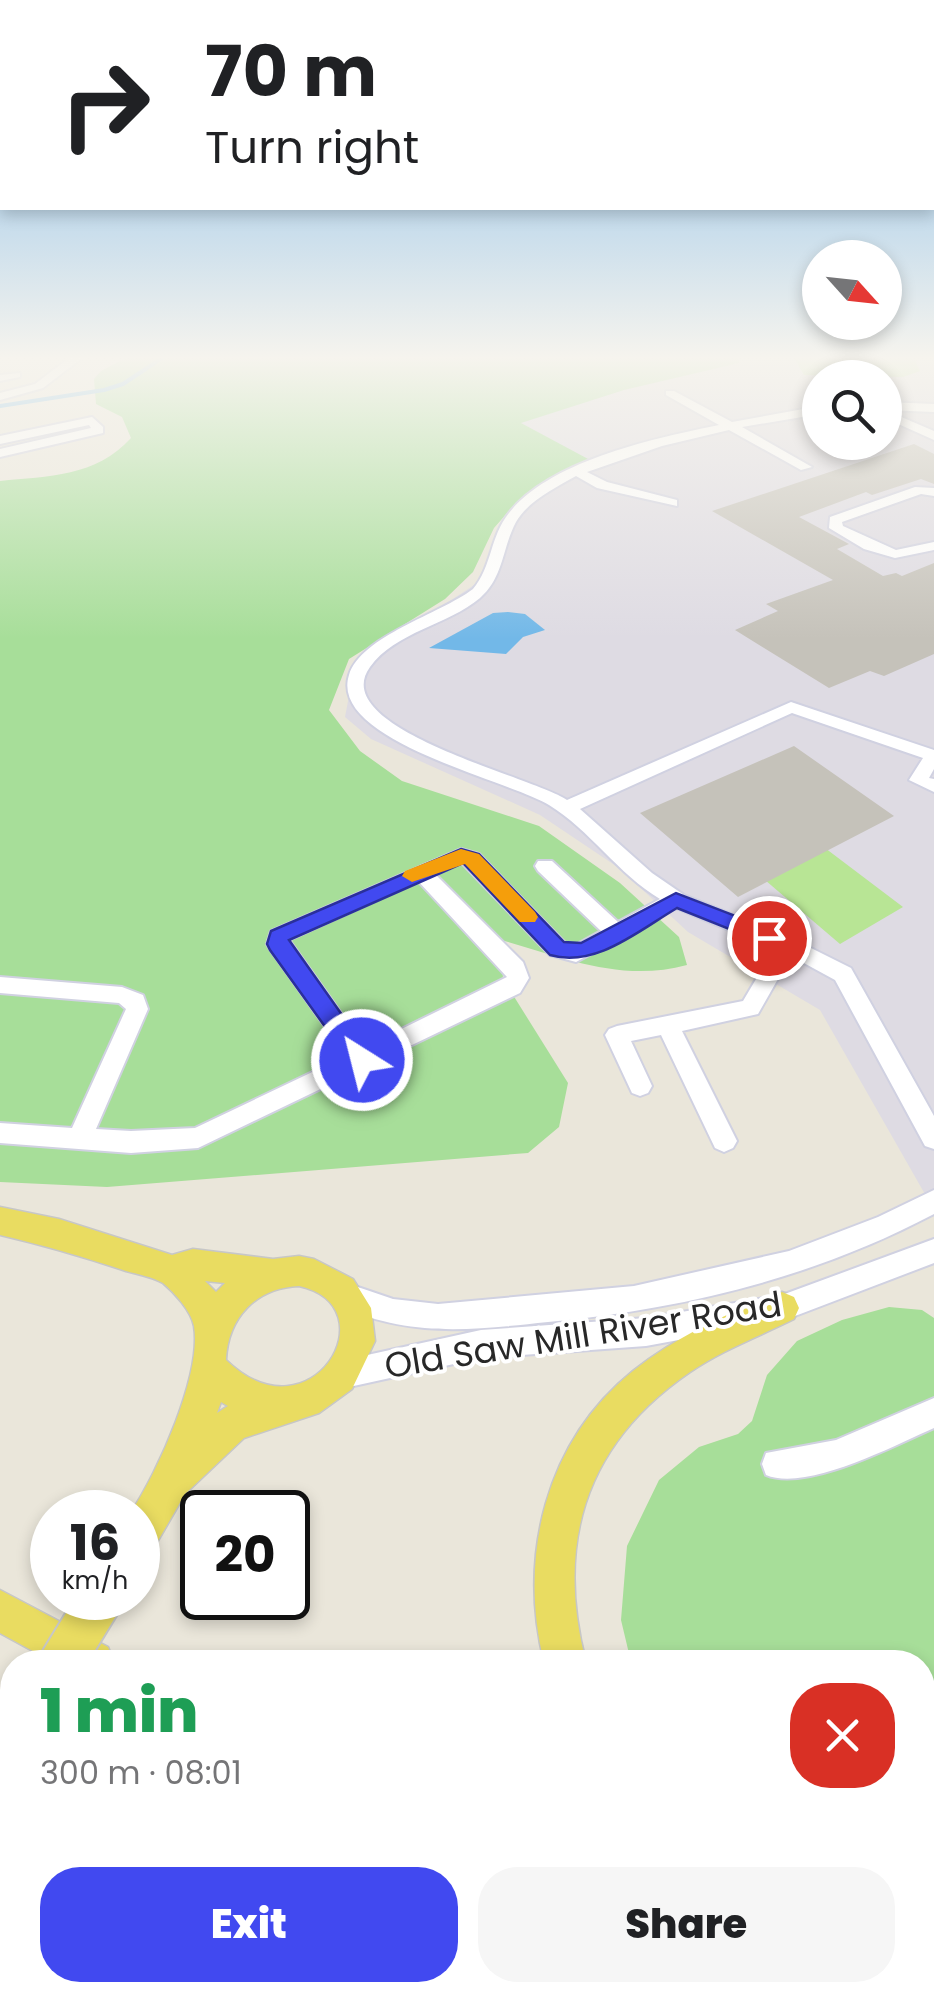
<!DOCTYPE html>
<meta charset="utf-8">
<style>
body{margin:0;font-family:Poppins,sans-serif;background:#f6f6f6;color:#202124;height:100vh;display:flex;flex-direction:column;font-size:38px;white-space:nowrap}
*{box-sizing:border-box;margin:0}
p{font-size:32px;color:#757577}
.icon{flex:none;width:55px;height:55px;fill:none;stroke:currentColor;stroke-width:2;stroke-linecap:round;stroke-linejoin:round}
.map{position:relative;flex:1;overflow:hidden}
.details{position:absolute;left:0px;top:1650px;width:935px;height:352px;display:flex;flex-direction:column;background:#fff;border-radius:40px 40px 0 0;box-shadow:0 5px 15px #0003}
.details>*{flex:none}
.guide{position:absolute;left:0px;top:0px;width:935px;height:210px;box-shadow:0 5px 15px #0003;background:#fff;color:#202124;overflow:hidden}
.needle{width:65px;rotate:117deg}
.fabs{position:absolute;left:802px;top:240px;display:grid;gap:20px}
.fabs a{display:grid;place-items:center;width:100px;height:100px;border-radius:50%;background:#fff;box-shadow:0 5px 15px #0003;font-size:50px}
.speed{position:absolute;left:30px;top:1490px;display:flex;gap:20px;font-size:50px;font-weight:700;text-align:center}
.speed>*{display:grid;place-content:center;width:130px;height:130px;border-radius:50%;background:#fff;box-shadow:0 5px 15px #0003;line-height:1}
.speed small{font-size:25px;font-weight:400}
.speed .limit{border:5px solid #111;border-radius:15px;background:#fff;color:#111}
.pin{position:absolute;display:grid;place-items:center;width:85px;height:85px;color:#fff;margin:-42px;border:5px solid #fff;border-radius:50%;box-shadow:0 2px 10px #0007}
.me{position:absolute;width:110px;margin:-55px;rotate:324deg;stroke-linejoin:round;filter:drop-shadow(0 0 8px #0008)}
.turn{display:flex;align-items:center;gap:35px;height:210px;padding:0 40px;font-size:45px}
.turn .icon{width:130px;height:130px;stroke-width:2.5}
.turn b{display:block;font-size:70px;line-height:85px}
.round{display:grid;place-items:center;flex:none;width:105px;height:105px;border-radius:40px;background:#f6f6f6}
.headline{display:flex;align-items:center;justify-content:space-between;height:170px;padding:0 40px}
h1{font-size:60px;font-weight:800;line-height:75px;color:#1e9e55}
.cta{display:flex;gap:20px;margin-top:auto;padding:20px 40px}
.cta a{flex:1;height:115px;border-radius:40px;background:#4149f0;color:#fff;font-size:40px;font-weight:800;line-height:115px;text-align:center}
.cta a+a{background:#f6f6f6;color:#202124}
.map>svg:first-child{display:block}
</style>
<div class="map">
<svg width="934" height="2002" viewBox="0 0 934 2002">
<rect width="100%" height="100%" fill="#eae6da"/>
<!-- industrial -->
<path fill="#dedbe3" fill-rule="evenodd" d="M 622,358 L 934,358 L 934,1210 L 820,1010 L 688,932 L 619,868 L 540,815 L 371,739 L 345,717 L 355,664 L 477,583 L 497,538 L 549,482 L 456,396 ZM 820,378 L 885,378 L 885,442 L 820,442 Z"/>
<!-- green -->
<path fill="#a7de99" d="M 126,358 L 738,358 L 739,363 L 624,390 L 521,423 L 590,460 L 547,480 L 515,504 L 494,528 L 473,572 L 445,599 L 349,659 L 329,710 L 360,751 L 402,781 L 539,826 L 620,883 L 679,937 L 687,965 C 621,983 563,957 501,940 L 503,979 L 568,1083 L 559,1127 L 528,1153 L 107,1187 L 0,1182 L 0,481 C 48,476 96,477 131,438 L 122,417 L 96,404 L 94,379 L 101,371 Z
M 889,1307 L 922,1310 L 934,1318 L 934,1971 L 922,1962 L 922,1662 L 631,1662 L 621,1620 L 627,1546 L 659,1480 L 699,1447 L 738,1434 L 752,1421 L 767,1375 L 797,1341 L 842,1320 Z"/>
<!-- pitch -->
<path fill="#b8e595" d="M 794,358 L 914,358 L 920,371 L 903,377 L 804,375 Z
M 825,848 L 903,907 L 840,944 L 765,880 Z"/>
<!-- water -->
<path fill="#72b8e8" d="M 508,612 L 525,614 L 545,630 L 523,637 L 506,654 L 429,648 L 493,613 Z"/>
<g fill="none" stroke-linecap="round" stroke-linejoin="round">
<!-- stream -->
<path stroke="#72b8e8" stroke-width="4" d="M 0,406 L 104,390 L 123,384 L 162,358"/>
</g>
<!-- building -->
<path fill="#c5c2ba" d="M 914,444 L 934,454 L 934,484 L 921,479 L 872,495 L 866,492 L 799,517 L 849,544 L 837,549 L 883,576 L 896,573 L 902,576 L 934,563 L 934,654 L 884,676 L 870,671 L 829,688 L 735,630 L 778,611 L 766,604 L 833,580 L 712,511 Z
M 794,746 L 894,816 L 738,897 L 640,813 Z"/>
<g fill="none" stroke-linecap="round" stroke-linejoin="round">
<defs>
<path id="minor" d="M 69,358 L 82,358 L 43,388 L 0,400 L 0,393 L 35,384 Z
M 20,373 L 20,377 L 0,381 L 0,375 Z
M 666,391 L 674,391 L 732,422 L 820,406 L 820,414 L 742,427 L 812,467 L 801,470 L 729,430 L 662,446 L 587,472 L 607,482 L 677,500 L 677,506 L 597,488 L 576,476 C 555,488 528,501 516,522 C 502,548 504,577 480,598 C 448,625 395,632 370,667 C 325,729 534,777 567,800 L 791,702 L 934,750 L 934,769 L 929,778 L 934,779 L 934,792 L 909,780 L 923,758 L 792,713 L 580,809 L 652,873 L 684,895 L 795,940 L 851,968 L 934,1116 L 934,1149 L 925,1146 L 835,980 L 791,956 L 758,1014 L 682,1031 L 737,1141 L 733,1148 L 724,1152 L 715,1148 L 661,1035 L 631,1041 L 652,1086 L 648,1093 L 640,1096 L 632,1093 L 605,1035 L 609,1029 L 617,1026 L 743,1001 L 774,949 L 676,908 L 576,962 L 550,955 L 462,863 L 435,874 L 523,962 L 529,978 L 520,993 L 198,1148 L 131,1153 L 0,1143 L 0,1123 L 72,1128 L 126,1009 L 119,1003 L 0,993 L 0,977 L 122,987 L 143,995 L 148,1009 L 96,1129 L 131,1131 L 195,1128 L 346,1056 L 270,949 L 267,944 L 271,931 L 461,849 L 479,854 L 565,943 L 574,946 L 601,931 L 538,871 L 535,866 L 538,861 L 552,861 L 618,922 L 660,899 C 618,874 590,830 549,805 C 509,780 328,741 349,675 C 361,636 440,614 473,589 C 492,567 490,536 509,513 C 551,460 656,438 719,425 L 666,395 ZM 418,881 L 507,977 L 365,1047 L 289,940 Z
M 885,402 L 934,404 L 934,412 L 885,410 Z
M 885,410 L 934,431 L 934,440 L 885,418 Z
M 92,417 L 103,427 L 103,433 L 0,457 L 0,449 L 91,428 L 89,425 L 0,444 L 0,436 Z
M 915,487 L 934,488 L 934,496 L 921,494 L 842,522 L 843,526 L 896,550 L 934,542 L 934,550 L 895,558 L 864,549 L 829,528 L 830,517 Z
M 934,1190 L 934,1214 C 813,1278 683,1309 548,1322 C 471,1330 412,1338 339,1306 L 335,1297 L 339,1288 L 349,1284 L 393,1299 L 438,1304 L 634,1286 L 789,1251 L 878,1217 Z
M 934,1239 L 934,1263 L 782,1321 L 646,1346 L 481,1358 L 340,1389 L 330,1385 L 325,1375 L 330,1365 L 340,1361 L 481,1330 L 646,1318 L 782,1295 Z
M 934,1398 L 934,1428 C 895,1445 807,1492 766,1475 L 762,1464 L 766,1453 L 836,1440 Z"/>
<path id="major" d="M 0,1207 L 59,1219 L 172,1255 L 193,1249 L 273,1259 L 299,1256 L 314,1259 L 353,1279 L 371,1308 L 375,1341 L 352,1389 L 319,1413 L 244,1438 L 185,1494 L 152,1551 L 138,1557 L 138,1512 L 131,1512 C 158,1472 202,1374 194,1326 C 191,1311 175,1293 163,1283 C 153,1277 137,1274 126,1271 C 84,1257 43,1245 0,1235 ZM 205,1281 L 225,1283 L 216,1292 ZM 299,1286 C 391,1306 312,1443 226,1360 C 228,1317 256,1288 299,1286 ZM 221,1402 L 228,1406 L 217,1413 Z
M 782,1292 L 794,1297 L 799,1308 L 794,1319 C 760,1336 722,1350 690,1372 C 586,1443 555,1542 586,1662 L 544,1662 C 518,1557 545,1442 633,1371 C 677,1336 730,1312 782,1292 Z
M 0,1590 L 108,1647 L 114,1662 L 53,1662 L 0,1633 Z
M 12,1723 L 12,1783 L 0,1788 L 0,1728 Z
M 0,1920 L 12,1925 L 12,1977 L 0,1972 Z
M 40,1990 L 101,1990 L 106,2002 L 45,2002 Z
M 653,1990 L 720,1990 L 725,2002 L 658,2002 Z
M 797,1990 L 857,1990 L 862,2002 L 802,2002 Z"/>
</defs>
<!-- minor casing -->
<use href="#minor" stroke="#d0d1e1" stroke-width="4"/>
<!-- major casing -->
<use href="#major" stroke="#c7c7c7" stroke-width="3"/>
<!-- minor -->
<use href="#minor" fill="#fff" fill-rule="evenodd"/>
<!-- major -->
<use href="#major" fill="#e9dc61" fill-rule="evenodd"/>
<defs>
<path id="major-bridge" d="M 62,1662 L 101,1598"/>
</defs>
<!-- major-bridge casing -->
<use href="#major-bridge" stroke="#c7c7c7" stroke-width="48" stroke-linecap="butt"/>
<!-- major-bridge -->
<use href="#major-bridge" stroke="#e9dc61" stroke-width="44"/>
</g>
<!-- sky -->
<linearGradient id="sky" x2="0" y2="1"><stop stop-color="#79b6e8"/><stop offset="0.56" stop-color="#f6f4ee"/><stop offset="1" stop-color="#f6f4ee" stop-opacity="0"/></linearGradient>
<rect width="934" height="639" fill="url(#sky)"/>
<!-- route -->
<path fill="#4149f0" stroke="#2a2f9c" stroke-width="2.5" d="M 461,849 L 479,854 L 564,942 L 581,943 L 676,893 L 777,932 L 780,938 L 769,945 L 677,908 C 638,931 596,968 550,955 L 463,863 L 289,940 L 374,1060 L 371,1067 L 354,1067 L 270,950 L 267,944 L 271,931 Z"/>
<!-- slow -->
<path fill="#f59e0b" d="M 461,849 L 479,854 L 535,912 L 538,917 L 535,922 L 520,922 L 465,864 L 412,882 L 402,876 L 405,871 Z"/>
<g text-anchor="middle" stroke-width="8" stroke-linejoin="round" paint-order="stroke">
<!-- near-street labels -->
<g font-size="35" fill="#282828" stroke="#fff">
<text transform="translate(583 1335) rotate(-9)" y="12">Old Saw Mill River Road</text>
</g>
</g>
</svg>
<div class="fabs">
<a><svg class="needle" viewBox="-14 -14 28 28"><path d="M0-13l5 13h-10z" fill="#e53935"/><path d="M0 13l5-13h-10z" fill="#757577"/></svg></a>
<a><svg class="icon" aria-label="search" viewBox="0 0 24 24"><circle cx="10" cy="10" r="6"/><path d="M15 15l6 6"/></svg></a>
</div>
<div class="speed"><div>16<small>km/h</small></div><div class="limit">20</div></div>
<div class="pin" style="left:769px;top:938px;background:#d93025"><svg class="icon" aria-label="arrive" viewBox="0 0 24 24"><path d="M6 21V4h12l-3 4 3 4H6"/></svg></div>
<svg class="me" style="left:362px;top:1060px" viewBox="-20 -20 40 40"><circle r="17" fill="#4149f0" stroke="#fff" stroke-width="3"/><path d="M0-11L8 9 0 5-8 9z" fill="#fff"/></svg>
<div class="guide">
<div class="turn"><svg class="icon" aria-label="right" viewBox="0 0 24 24"><path d="M7 20v-9h11M14 6l5 5-5 5"/></svg><div><b>70 m</b>Turn right</div></div>
</div>
<section class="details">
<div class="headline"><div><h1>1 min</h1><p>300 m · 08:01</p></div><a class="round" style="background:#d93025;color:#fff"><svg class="icon" aria-label="close" viewBox="0 0 24 24"><path d="M6 6l12 12M18 6L6 18"/></svg></a></div>
<div class="cta"><a>Exit</a><a>Share</a></div>
</section>
</div>
